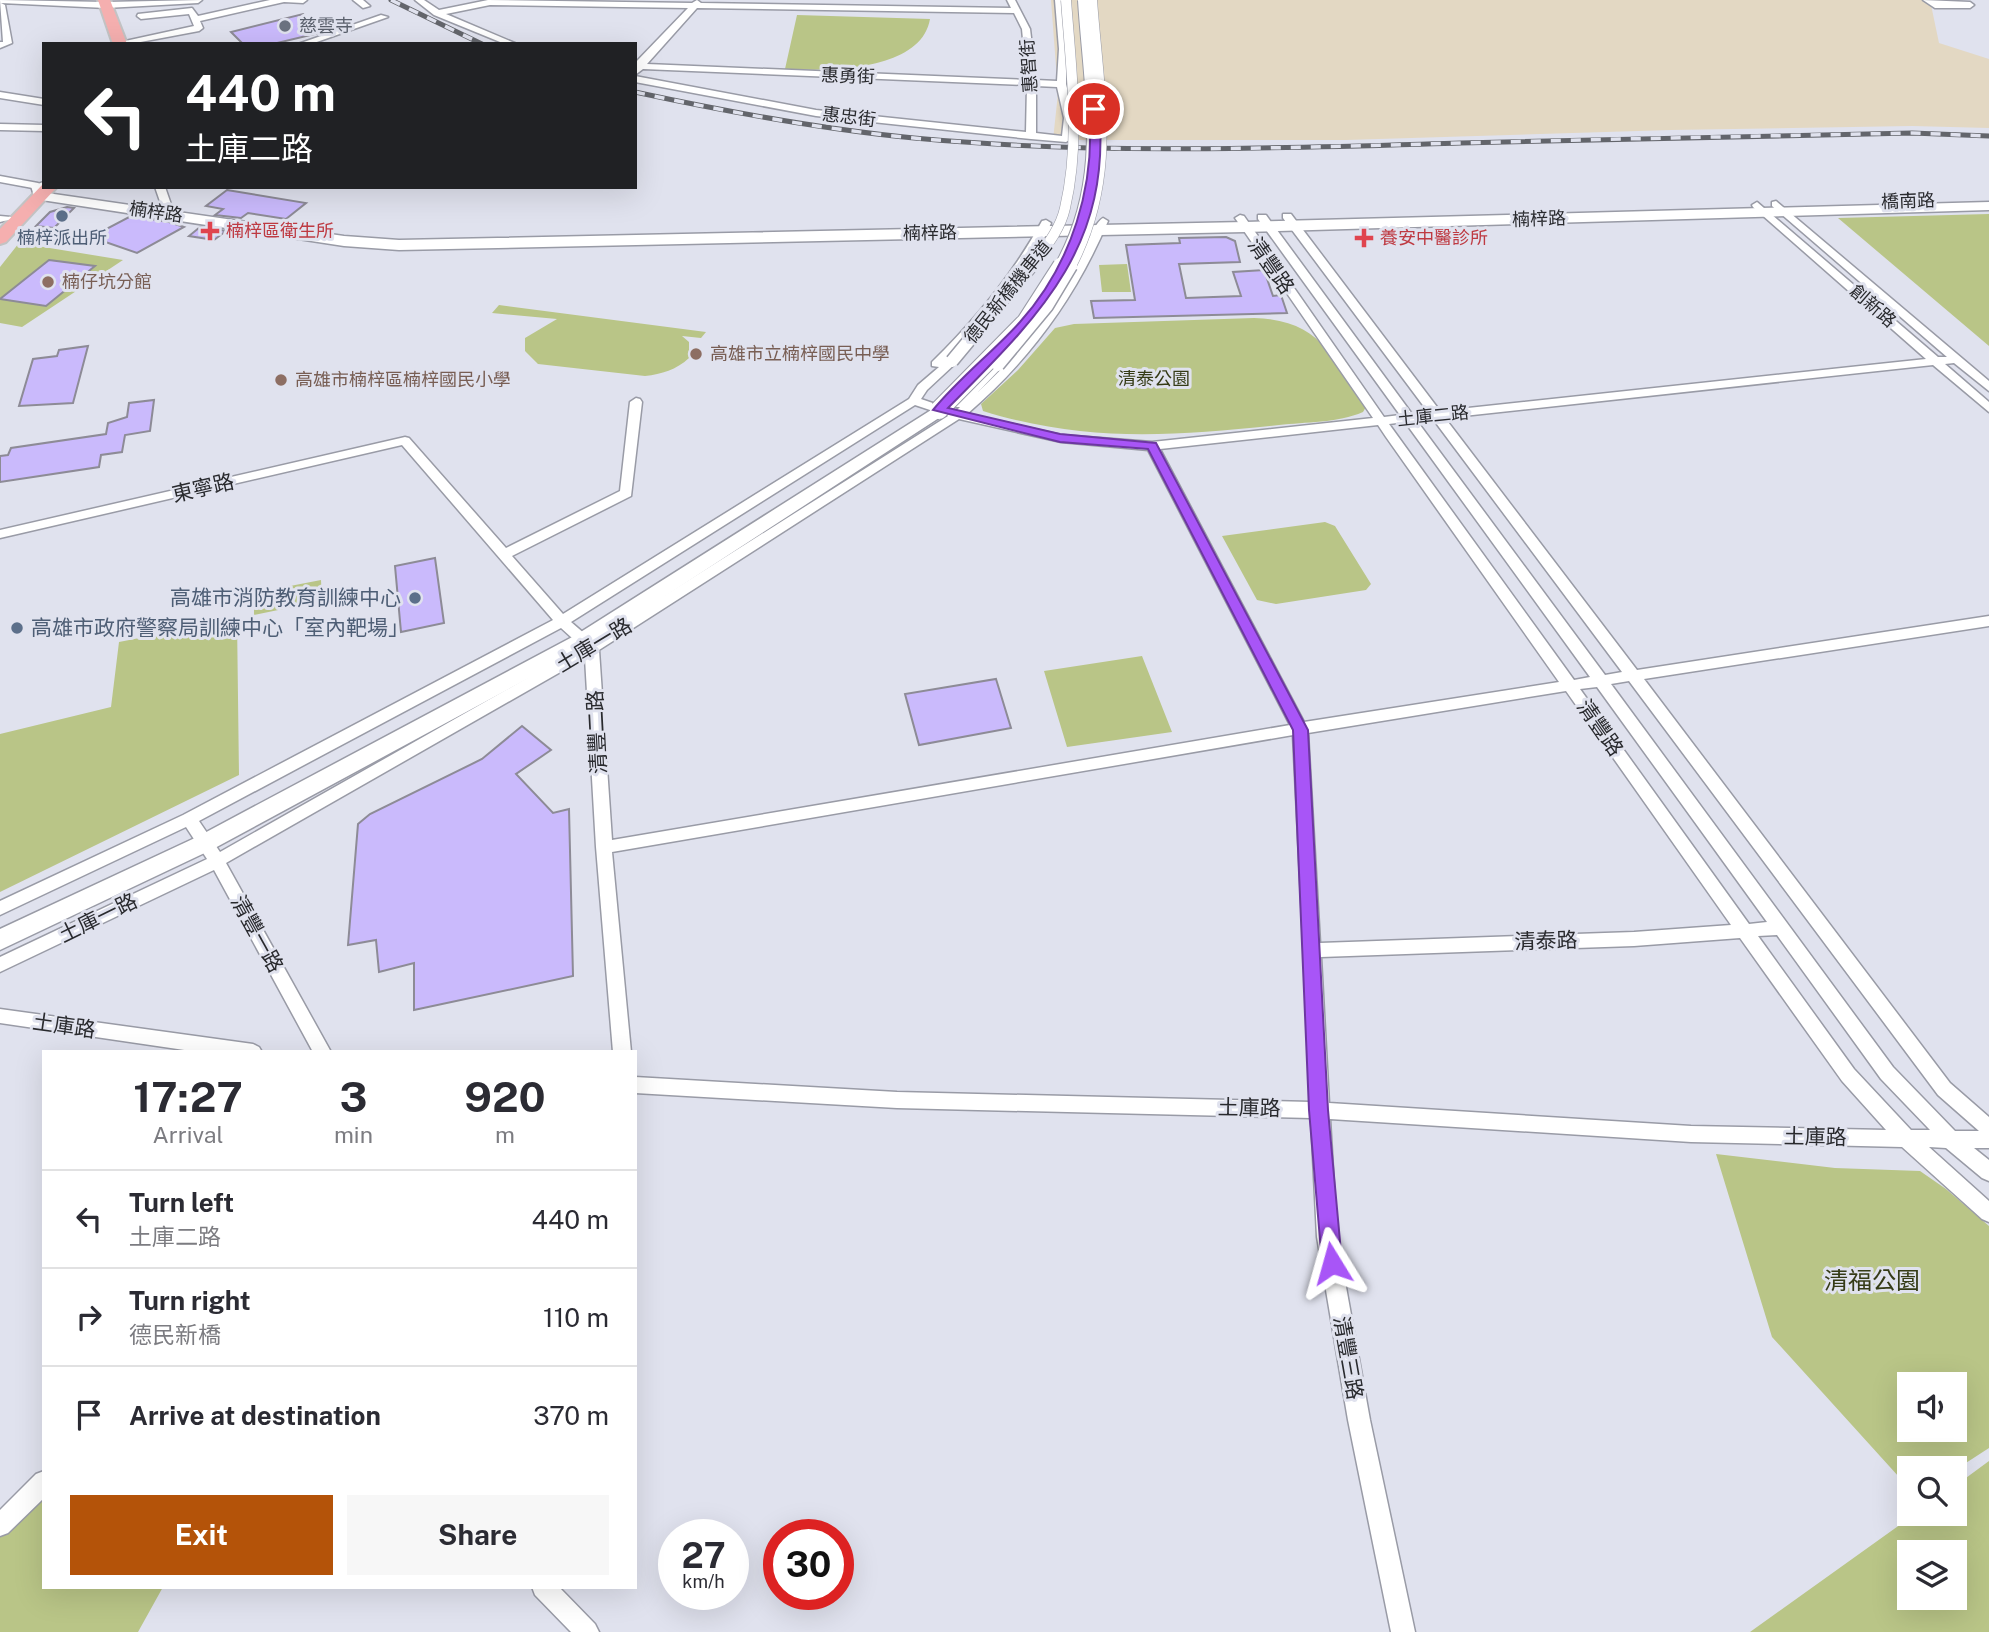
<!DOCTYPE html>
<meta charset="utf-8">
<style>
body{margin:0;font-family:"Public Sans","Noto Sans TC",sans-serif;background:#f7f7f7;color:#2b2b33;height:100vh;display:flex;flex-direction:column;font-size:26px;white-space:nowrap}
*{box-sizing:border-box;margin:0}
p{font-size:23px;color:#7c7c81}
.icon{flex:none;width:38px;height:38px;fill:none;stroke:currentColor;stroke-width:2;stroke-linecap:round;stroke-linejoin:round}
.map{position:relative;flex:1;overflow:hidden}
.panel{position:absolute;left:42px;top:1050px;width:595px;height:539px;display:flex;flex-direction:column;background:#fff;border-radius:0px;box-shadow:0 7px 28px #0002}
.panel>*{flex:none}
.banner{position:absolute;left:42px;top:42px;width:595px;height:147px;border-radius:0px;box-shadow:0 7px 28px #0002;background:#202124;color:#fff;overflow:hidden}
.tools{position:absolute;left:1897px;top:1372px;display:grid;gap:14px}
.tools a{display:grid;place-items:center;width:70px;height:70px;border-radius:0px;background:#fff;box-shadow:0 7px 28px #0002;font-size:35px}
.speed{position:absolute;left:658px;top:1519px;display:flex;gap:14px;font-size:35px;font-weight:700;text-align:center}
.speed>*{display:grid;place-content:center;width:91px;height:91px;border-radius:50%;background:#fff;box-shadow:0 7px 28px #0002;line-height:1}
.speed small{font-size:18px;font-weight:400}
.speed .limit{border:10px solid #d22;background:#fff;color:#111}
.pin{position:absolute;display:grid;place-items:center;width:60px;height:60px;color:#fff;margin:-30px;border:4px solid #fff;border-radius:50%;box-shadow:0 2px 7px #0007}
.me{position:absolute;width:77px;margin:-38px;rotate:352deg;stroke-linejoin:round;filter:drop-shadow(0 0 5px #0008)}
.turn{display:flex;align-items:center;gap:24px;height:147px;padding:0 28px;font-size:32px}
.turn .icon{width:91px;height:91px;stroke-width:2.5}
.turn b{display:block;font-size:49px;line-height:60px}
.eta{display:flex;justify-content:space-evenly;align-items:center;height:119px;text-align:center}
.eta b{font-size:42px;font-weight:700;line-height:49px}
.cta{display:flex;gap:14px;margin-top:auto;padding:14px 28px}
.cta a{flex:1;height:80px;border-radius:0px;background:#b45309;color:#fff;font-size:28px;font-weight:700;line-height:80px;text-align:center}
.cta a+a{background:#f7f7f7;color:#2b2b33}
ul{padding:0;list-style:none}
li{display:flex;align-items:center;gap:21px;height:98px;padding:0 28px;border-top:2px solid #e1e1e2}
li div{flex:1}
li b{display:block;font-size:26px}
li em{font-style:normal}
.map>svg:first-child{display:block}
</style>
<div class="map">
<svg width="1989" height="1632" viewBox="0 0 1989 1632">
<rect width="100%" height="100%" fill="#e0e2ee"/>
<!-- industrial -->
<path fill="#e3d8c3" d="M 1051,0 L 1930,0 L 1939,43 L 1989,59 L 1989,128 L 1912,126 L 1671,130 L 1346,140 L 1053,140 L 1058,93 Z"/>
<!-- green -->
<path fill="#b9c587" fill-rule="evenodd" d="M 797,15 L 930,19 C 921,72 826,71 785,69 Z
M 1989,214 L 1989,346 L 1838,218 Z
M 19,243 L 123,260 L 22,327 L 0,323 L 0,267 Z
M 1127,264 L 1131,292 L 1102,292 L 1099,265 Z
M 499,305 L 706,332 L 701,338 L 682,336 L 689,342 L 689,358 C 676,370 662,374 645,376 L 538,364 L 525,351 L 525,338 L 557,319 L 492,313 Z
M 1254,318 C 1321,320 1332,357 1366,407 L 1363,412 C 1338,423 1305,422 1279,425 C 1174,436 1086,443 983,411 L 981,404 L 1018,370 L 1055,328 L 1074,324 Z
M 1325,522 L 1335,526 L 1371,584 L 1366,590 L 1276,604 L 1257,600 L 1222,536 Z
M 321,580 L 322,601 L 254,615 L 254,593 Z
M 237,619 L 239,775 L 0,892 L 0,734 L 111,707 L 119,642 Z
M 1142,656 L 1172,732 L 1067,747 L 1044,671 Z
M 1716,1154 L 1835,1168 L 1920,1171 L 1946,1189 L 1989,1226 L 1989,1448 L 1955,1470 L 1909,1468 L 1909,1488 L 1772,1337 ZM 1909,1384 L 1955,1384 L 1955,1430 L 1909,1430 Z
M 1989,1461 L 1989,1632 L 1750,1632 L 1915,1514 L 1955,1514 L 1955,1486 ZM 1909,1552 L 1955,1552 L 1955,1598 L 1909,1598 Z
M 44,1494 L 44,1587 L 163,1587 L 138,1632 L 0,1632 L 0,1537 Z"/>
<!-- building -->
<path fill="#cabafc" stroke="#8d8b96" stroke-width="2" d="M 303,14 L 323,32 L 273,44 L 243,44 L 231,32 Z
M 227,190 L 306,203 L 286,219 L 248,213 L 241,218 L 215,215 L 223,209 L 206,206 Z
M 67,207 L 74,208 L 54,228 L 36,226 L 50,212 Z
M 131,216 L 169,222 L 184,227 L 137,253 L 91,237 Z
M 200,227 L 226,231 L 214,240 L 189,236 Z
M 1226,237 L 1235,241 L 1240,262 L 1179,264 L 1186,298 L 1241,296 L 1233,272 L 1264,270 L 1273,296 L 1281,295 L 1287,313 L 1094,318 L 1091,301 L 1135,300 L 1126,245 L 1180,243 L 1179,238 Z
M 49,260 L 95,266 L 46,306 L 0,299 Z
M 88,346 L 73,403 L 19,406 L 33,359 L 57,356 L 59,350 Z
M 154,400 L 150,431 L 125,435 L 122,452 L 101,455 L 99,467 L 0,482 L 0,456 L 8,455 L 11,448 L 106,434 L 108,423 L 127,417 L 129,403 Z
M 435,558 L 444,623 L 401,632 L 395,566 Z
M 996,679 L 1011,728 L 919,745 L 905,694 Z
M 522,726 L 551,750 L 516,774 L 553,813 L 569,809 L 573,976 L 414,1010 L 414,963 L 379,972 L 376,940 L 348,945 L 358,824 L 370,814 L 482,759 Z"/>
<g fill="none" stroke-linecap="round" stroke-linejoin="round">
<defs>
<path id="street" d="M 0,0 L 106,2 L 202,0 L 198,3 L 106,8 L 1,3 L 5,5 L 12,43 L 0,48 L 0,42 L 3,42 Z
M 270,0 L 307,0 L 303,3 L 284,2 L 200,21 L 203,28 L 199,31 L 130,44 L 116,43 L 194,26 L 189,14 L 141,19 L 137,16 L 138,14 L 192,8 L 198,16 Z
M 353,0 L 363,0 L 370,6 L 363,8 Z
M 415,0 L 424,0 L 439,10 L 488,0 L 692,3 L 697,0 L 701,3 L 1011,8 L 1007,0 L 1015,0 L 1030,29 L 1036,80 L 1057,81 L 1059,49 L 1055,0 L 1063,0 L 1067,49 L 1066,84 L 1074,118 L 1071,139 L 1066,142 L 1031,139 L 816,116 L 635,82 L 635,76 L 816,110 L 1026,132 L 1027,85 L 643,69 L 635,75 L 635,63 L 688,8 L 490,5 L 446,14 L 517,44 L 505,44 L 434,15 ZM 697,8 L 1014,13 L 1022,29 L 1027,80 L 647,64 ZM 1036,86 L 1057,87 L 1064,118 L 1062,136 L 1036,133 Z
M 1923,0 L 1970,2 L 1974,5 L 1970,8 L 1935,8 Z
M 381,15 L 388,17 L 311,44 L 298,44 Z
M 0,92 L 44,99 L 44,105 L 0,98 Z
M 0,124 L 44,125 L 44,131 L 0,130 Z
M 0,176 L 38,183 L 43,186 L 38,189 L 0,182 Z
M 155,187 L 165,187 L 174,213 L 173,215 L 164,213 Z
M 1776,201 L 1989,381 L 1989,391 L 1954,363 L 1945,364 L 1989,402 L 1989,412 L 1933,365 L 1445,418 L 1637,670 L 1989,616 L 1989,626 L 1644,679 L 1950,1083 L 1989,1117 L 1989,1148 L 1974,1148 L 1989,1160 L 1989,1181 L 1982,1178 L 1946,1148 L 1929,1147 L 1989,1201 L 1989,1222 L 1982,1219 L 1902,1147 L 1691,1142 L 1330,1119 L 1337,1237 L 1370,1420 L 1415,1632 L 1391,1632 L 1348,1420 L 1317,1237 L 1311,1118 L 897,1108 L 635,1093 L 635,1077 L 897,1092 L 1311,1102 L 1293,735 L 612,852 L 631,1052 L 613,1052 L 596,847 L 585,658 L 226,863 L 331,1052 L 313,1052 L 214,870 L 0,972 L 0,957 L 207,859 L 186,827 L 0,915 L 0,901 L 183,815 L 553,620 L 402,445 L 0,538 L 0,530 L 405,437 L 409,438 L 506,548 L 620,491 L 630,402 L 636,398 L 640,399 L 642,402 L 631,496 L 512,556 L 563,614 L 909,399 L 918,385 L 939,367 L 932,366 L 932,362 C 976,319 1013,274 1042,221 L 1046,220 L 1051,223 C 1030,274 988,320 948,358 L 956,359 L 956,363 L 927,390 L 921,399 L 956,411 L 960,407 L 955,407 L 955,401 L 994,363 L 998,362 L 1004,365 L 977,393 C 1014,358 1048,320 1072,274 C 1079,262 1093,223 1103,218 L 1108,221 C 1076,297 1030,360 967,414 L 1061,435 L 1152,442 L 1373,418 L 1235,218 L 1240,215 L 1244,216 L 1384,417 L 1400,415 L 1258,219 L 1258,215 L 1266,215 L 1412,414 L 1428,412 L 1283,218 L 1283,214 L 1291,214 L 1440,411 L 1926,359 L 1753,207 L 1752,205 L 1757,202 L 1938,357 L 1947,357 L 1772,206 L 1772,202 ZM 915,405 L 948,416 L 593,641 L 571,622 ZM 959,419 L 1061,442 L 1148,450 L 1290,725 L 612,840 L 599,650 ZM 1433,419 L 1622,672 L 1605,675 L 1417,421 ZM 1405,422 L 1590,677 L 1574,680 L 1389,424 ZM 1378,425 L 1386,437 L 1559,682 L 1304,722 L 1160,449 ZM 561,628 L 582,647 L 220,852 L 199,821 ZM 1629,681 L 1938,1095 L 1979,1131 L 1955,1131 L 1893,1067 L 1611,684 ZM 1597,687 L 1767,922 L 1749,924 L 1580,689 ZM 1566,691 L 1731,925 L 1634,932 L 1320,943 L 1308,733 ZM 1777,935 L 1881,1079 L 1930,1130 L 1911,1130 L 1854,1069 L 1758,936 ZM 1740,938 L 1842,1081 L 1886,1130 L 1691,1126 L 1329,1103 L 1321,957 L 1634,946 Z
M 0,216 L 11,217 L 12,219 L 0,222 Z
M 0,1009 L 253,1044 L 259,1047 L 262,1052 L 198,1052 L 0,1023 Z
M 44,1471 L 44,1498 L 8,1533 L 0,1536 L 0,1510 L 36,1474 Z
M 532,1587 L 559,1587 L 595,1624 L 599,1632 L 571,1632 L 535,1595 Z"/>
<path id="secondary" d="M 44,182 L 44,187 L 50,187 L 47,193 L 344,236 L 399,240 L 1245,222 L 1989,202 L 1989,210 L 1245,232 L 399,250 L 344,246 L 35,199 L 31,186 Z
M 939,405 L 945,406 L 948,410 L 945,414 L 590,645 L 213,849 L 0,950 L 0,929 L 197,837 L 576,635 Z"/>
<path id="primary" d="M 98,0 L 110,0 L 127,44 L 113,44 Z
M 43,184 L 44,187 L 57,187 L 6,242 L 0,244 L 0,229 Z"/>
</defs>
<!-- street casing -->
<use href="#street" stroke="#999ba6" stroke-width="3"/>
<!-- secondary casing -->
<use href="#secondary" stroke="#999ba6" stroke-width="3"/>
<!-- primary casing -->
<use href="#primary" stroke="#c3c3c4" stroke-width="4"/>
<!-- street -->
<use href="#street" fill="#fff" fill-rule="evenodd"/>
<!-- secondary -->
<use href="#secondary" fill="#fff" fill-rule="evenodd"/>
<!-- primary -->
<use href="#primary" fill="#f5afaf" fill-rule="evenodd"/>
<defs>
<path id="rail" d="M 391,0 L 482,44
M 635,92 C 728,112 820,129 914,138 C 1096,155 1280,148 1461,143 C 1612,139 1762,136 1912,133 L 1989,136"/>
</defs>
<!-- rail casing -->
<use href="#rail" stroke="#63656b" stroke-width="5"/>
<!-- rail -->
<use href="#rail" stroke="#e0e2ee" stroke-width="3.5" stroke-dasharray="10" stroke-linecap="butt"/>
<defs>
<path id="street-bridge-far1" d="M 1030,268 C 1043,250 1060,231 1065,208 C 1081,140 1071,69 1066,0
M 1070,268 C 1118,177 1099,97 1092,0"/>
<path id="street-bridge" d="M 952,361 L 1031,266
M 998,365 L 1047,306 L 1071,266"/>
<path id="secondary-bridge-far1" d="M 1061,268 C 1111,180 1091,95 1085,0"/>
<path id="secondary-bridge" d="M 939,410 L 1026,322 L 1062,266"/>
</defs>
<!-- street-bridge-far1 casing -->
<use href="#street-bridge-far1" stroke="#999ba6" stroke-width="11" stroke-linecap="butt"/>
<!-- street-bridge casing -->
<use href="#street-bridge" stroke="#999ba6" stroke-width="15" stroke-linecap="butt"/>
<!-- secondary-bridge-far1 casing -->
<use href="#secondary-bridge-far1" stroke="#999ba6" stroke-width="16" stroke-linecap="butt"/>
<!-- secondary-bridge casing -->
<use href="#secondary-bridge" stroke="#999ba6" stroke-width="20" stroke-linecap="butt"/>
<!-- street-bridge-far1 -->
<use href="#street-bridge-far1" stroke="#fff" stroke-width="10"/>
<!-- street-bridge -->
<use href="#street-bridge" stroke="#fff" stroke-width="12"/>
<!-- secondary-bridge-far1 -->
<use href="#secondary-bridge-far1" stroke="#fff" stroke-width="14"/>
<!-- secondary-bridge -->
<use href="#secondary-bridge" stroke="#fff" stroke-width="18"/>
</g>
<!-- route -->
<path fill="#a855f7" stroke="#6d37a1" stroke-width="2" d="M 1094,106 L 1099,109 C 1112,248 1038,317 948,408 L 1060,434 L 1156,443 L 1308,730 L 1328,1110 L 1342,1263 L 1339,1270 L 1332,1273 L 1325,1270 L 1322,1263 L 1309,1110 L 1293,730 L 1148,449 L 1060,442 L 933,410 C 959,378 993,352 1020,322 C 1072,264 1096,185 1089,109 Z"/>
<!-- markers -->
<circle fill="#6b7280" stroke="#e0e2ee" stroke-width="2.5" cx="285" cy="26" r="7"/>
<g fill="#5c6f8a" stroke="#e0e2ee" stroke-width="2.5">
<circle cx="62" cy="216" r="7"/>
<circle cx="415" cy="598" r="7"/>
<circle cx="17" cy="628" r="7"/>
</g>
<g fill="#e0444e" stroke="#e0e2ee" stroke-width="2.5">
<path d="M206.5 220.5h7v7h7v7h-7v7h-7v-7h-7v-7h7z"/>
<path d="M1360.5 227.5h7v7h7v7h-7v7h-7v-7h-7v-7h7z"/>
</g>
<g fill="#8d6e63" stroke="#e0e2ee" stroke-width="2.5">
<circle cx="48" cy="282" r="7"/>
<circle cx="696" cy="354" r="7"/>
<circle cx="281" cy="380" r="7"/>
</g>
<g text-anchor="middle" stroke-width="6" stroke-linejoin="round" paint-order="stroke">
<!-- far-worship labels -->
<g font-size="18" fill="#5b616d" stroke="#e0e2ee" text-anchor="start">
<text x="299" y="32">慈雲寺</text>
</g>
<!-- far-street labels -->
<g font-size="18" fill="#292a2e" stroke="#e0e2ee">
<text transform="translate(1029 66) rotate(-94)" y="6">惠智街</text>
<text transform="translate(848 76) rotate(2)" y="6">惠勇街</text>
<text transform="translate(849 117) rotate(7)" y="6">惠忠街</text>
<text transform="translate(1908 201) rotate(-2)" y="6">橋南路</text>
<text transform="translate(156 212) rotate(8)" y="6">楠梓路</text>
<text transform="translate(1539 219) rotate(-2)" y="6">楠梓路</text>
<text transform="translate(930 233) rotate(-1)" y="6">楠梓路</text>
<text transform="translate(1008 292) rotate(-51)" y="6">德民新橋機車道</text>
<text transform="translate(1873 306) rotate(41)" y="6">創新路</text>
<text transform="translate(1433 416) rotate(-6)" y="6">土庫二路</text>
</g>
<!-- far-health labels -->
<g font-size="18" fill="#be3a42" stroke="#e0e2ee" text-anchor="start">
<text x="226" y="237">楠梓區衛生所</text>
<text x="1380" y="244">養安中醫診所</text>
</g>
<!-- far-service labels -->
<g font-size="18" fill="#4e5e75" stroke="#e0e2ee">
<text x="62" y="244">楠梓派出所</text>
</g>
<!-- far-education labels -->
<g font-size="18" fill="#785e54" stroke="#e0e2ee" text-anchor="start">
<text x="62" y="288">楠仔坑分館</text>
<text x="710" y="360">高雄市立楠梓國民中學</text>
<text x="295" y="386">高雄市楠梓區楠梓國民小學</text>
</g>
<!-- far-park labels -->
<g font-size="18" fill="#353b16" stroke="#e0e2ee">
<text x="1154" y="385">清泰公園</text>
</g>
<!-- street labels -->
<g font-size="21" fill="#292a2e" stroke="#e0e2ee">
<text transform="translate(1271 266) rotate(55)" y="7">清豐路</text>
<text transform="translate(203 488) rotate(-13)" y="7">東寧路</text>
<text transform="translate(594 645) rotate(-31)" y="7">土庫一路</text>
<text transform="translate(1600 728) rotate(55)" y="7">清豐路</text>
<text transform="translate(597 732) rotate(-93)" y="7">清豐二路</text>
<text transform="translate(98 918) rotate(-26)" y="7">土庫一路</text>
<text transform="translate(257 934) rotate(61)" y="7">清豐一路</text>
<text transform="translate(1546 941) rotate(-2)" y="7">清泰路</text>
<text transform="translate(64 1026) rotate(8)" y="7">土庫路</text>
<text transform="translate(1249 1108) rotate(1)" y="7">土庫路</text>
<text transform="translate(1815 1137) rotate(1)" y="7">土庫路</text>
<text transform="translate(1348 1358) rotate(80)" y="7">清豐三路</text>
</g>
<!-- service labels -->
<g font-size="21" fill="#4e5e75" stroke="#e0e2ee" text-anchor="end">
<text x="401" y="605">高雄市消防教育訓練中心</text>
<text x="31" y="635" text-anchor="start">高雄市政府警察局訓練中心「室內靶場」</text>
</g>
<!-- near-park labels -->
<g font-size="24" fill="#353b16" stroke="#e0e2ee">
<text x="1872" y="1289">清福公園</text>
</g>
</g>
</svg>
<div class="tools">
<a><svg class="icon" aria-label="sound" viewBox="0 0 24 24"><path d="M4 9h4l5-4v14l-5-4H4zM17 9q2 3 0 6"/></svg></a>
<a><svg class="icon" aria-label="search" viewBox="0 0 24 24"><circle cx="10" cy="10" r="6"/><path d="M15 15l6 6"/></svg></a>
<a><svg class="icon" aria-label="layers" viewBox="0 0 24 24"><path d="M12 4l9 5-9 5-9-5zM3 14l9 5 9-5"/></svg></a>
</div>
<div class="speed"><div>27<small>km/h</small></div><div class="limit">30</div></div>
<div class="pin" style="left:1094px;top:109px;background:#d93025"><svg class="icon" aria-label="arrive" viewBox="0 0 24 24"><path d="M6 21V4h12l-3 4 3 4H6"/></svg></div>
<svg class="me" style="left:1332px;top:1263px" viewBox="-20 -20 40 40"><path d="M0-17L14 15 0 8-14 15z" fill="#a855f7" stroke="#fff" stroke-width="4"/></svg>
<div class="banner">
<div class="turn"><svg class="icon" aria-label="left" viewBox="0 0 24 24"><path d="M17 20v-9H6M10 6l-5 5 5 5"/></svg><div><b>440 m</b>土庫二路</div></div>
</div>
<section class="panel">
<div class="eta">
<div><b>17:27</b><p>Arrival</p></div>
<div><b>3</b><p>min</p></div>
<div><b>920</b><p>m</p></div>
</div>
<ul>
<li><svg class="icon" aria-label="left" viewBox="0 0 24 24"><path d="M17 20v-9H6M10 6l-5 5 5 5"/></svg><div><b>Turn left</b><p>土庫二路</p></div><em>440 m</em></li>
<li><svg class="icon" aria-label="right" viewBox="0 0 24 24"><path d="M7 20v-9h11M14 6l5 5-5 5"/></svg><div><b>Turn right</b><p>德民新橋</p></div><em>110 m</em></li>
<li><svg class="icon" aria-label="arrive" viewBox="0 0 24 24"><path d="M6 21V4h12l-3 4 3 4H6"/></svg><div><b>Arrive at destination</b></div><em>370 m</em></li>
</ul>
<div class="cta"><a>Exit</a><a>Share</a></div>
</section>
</div>
